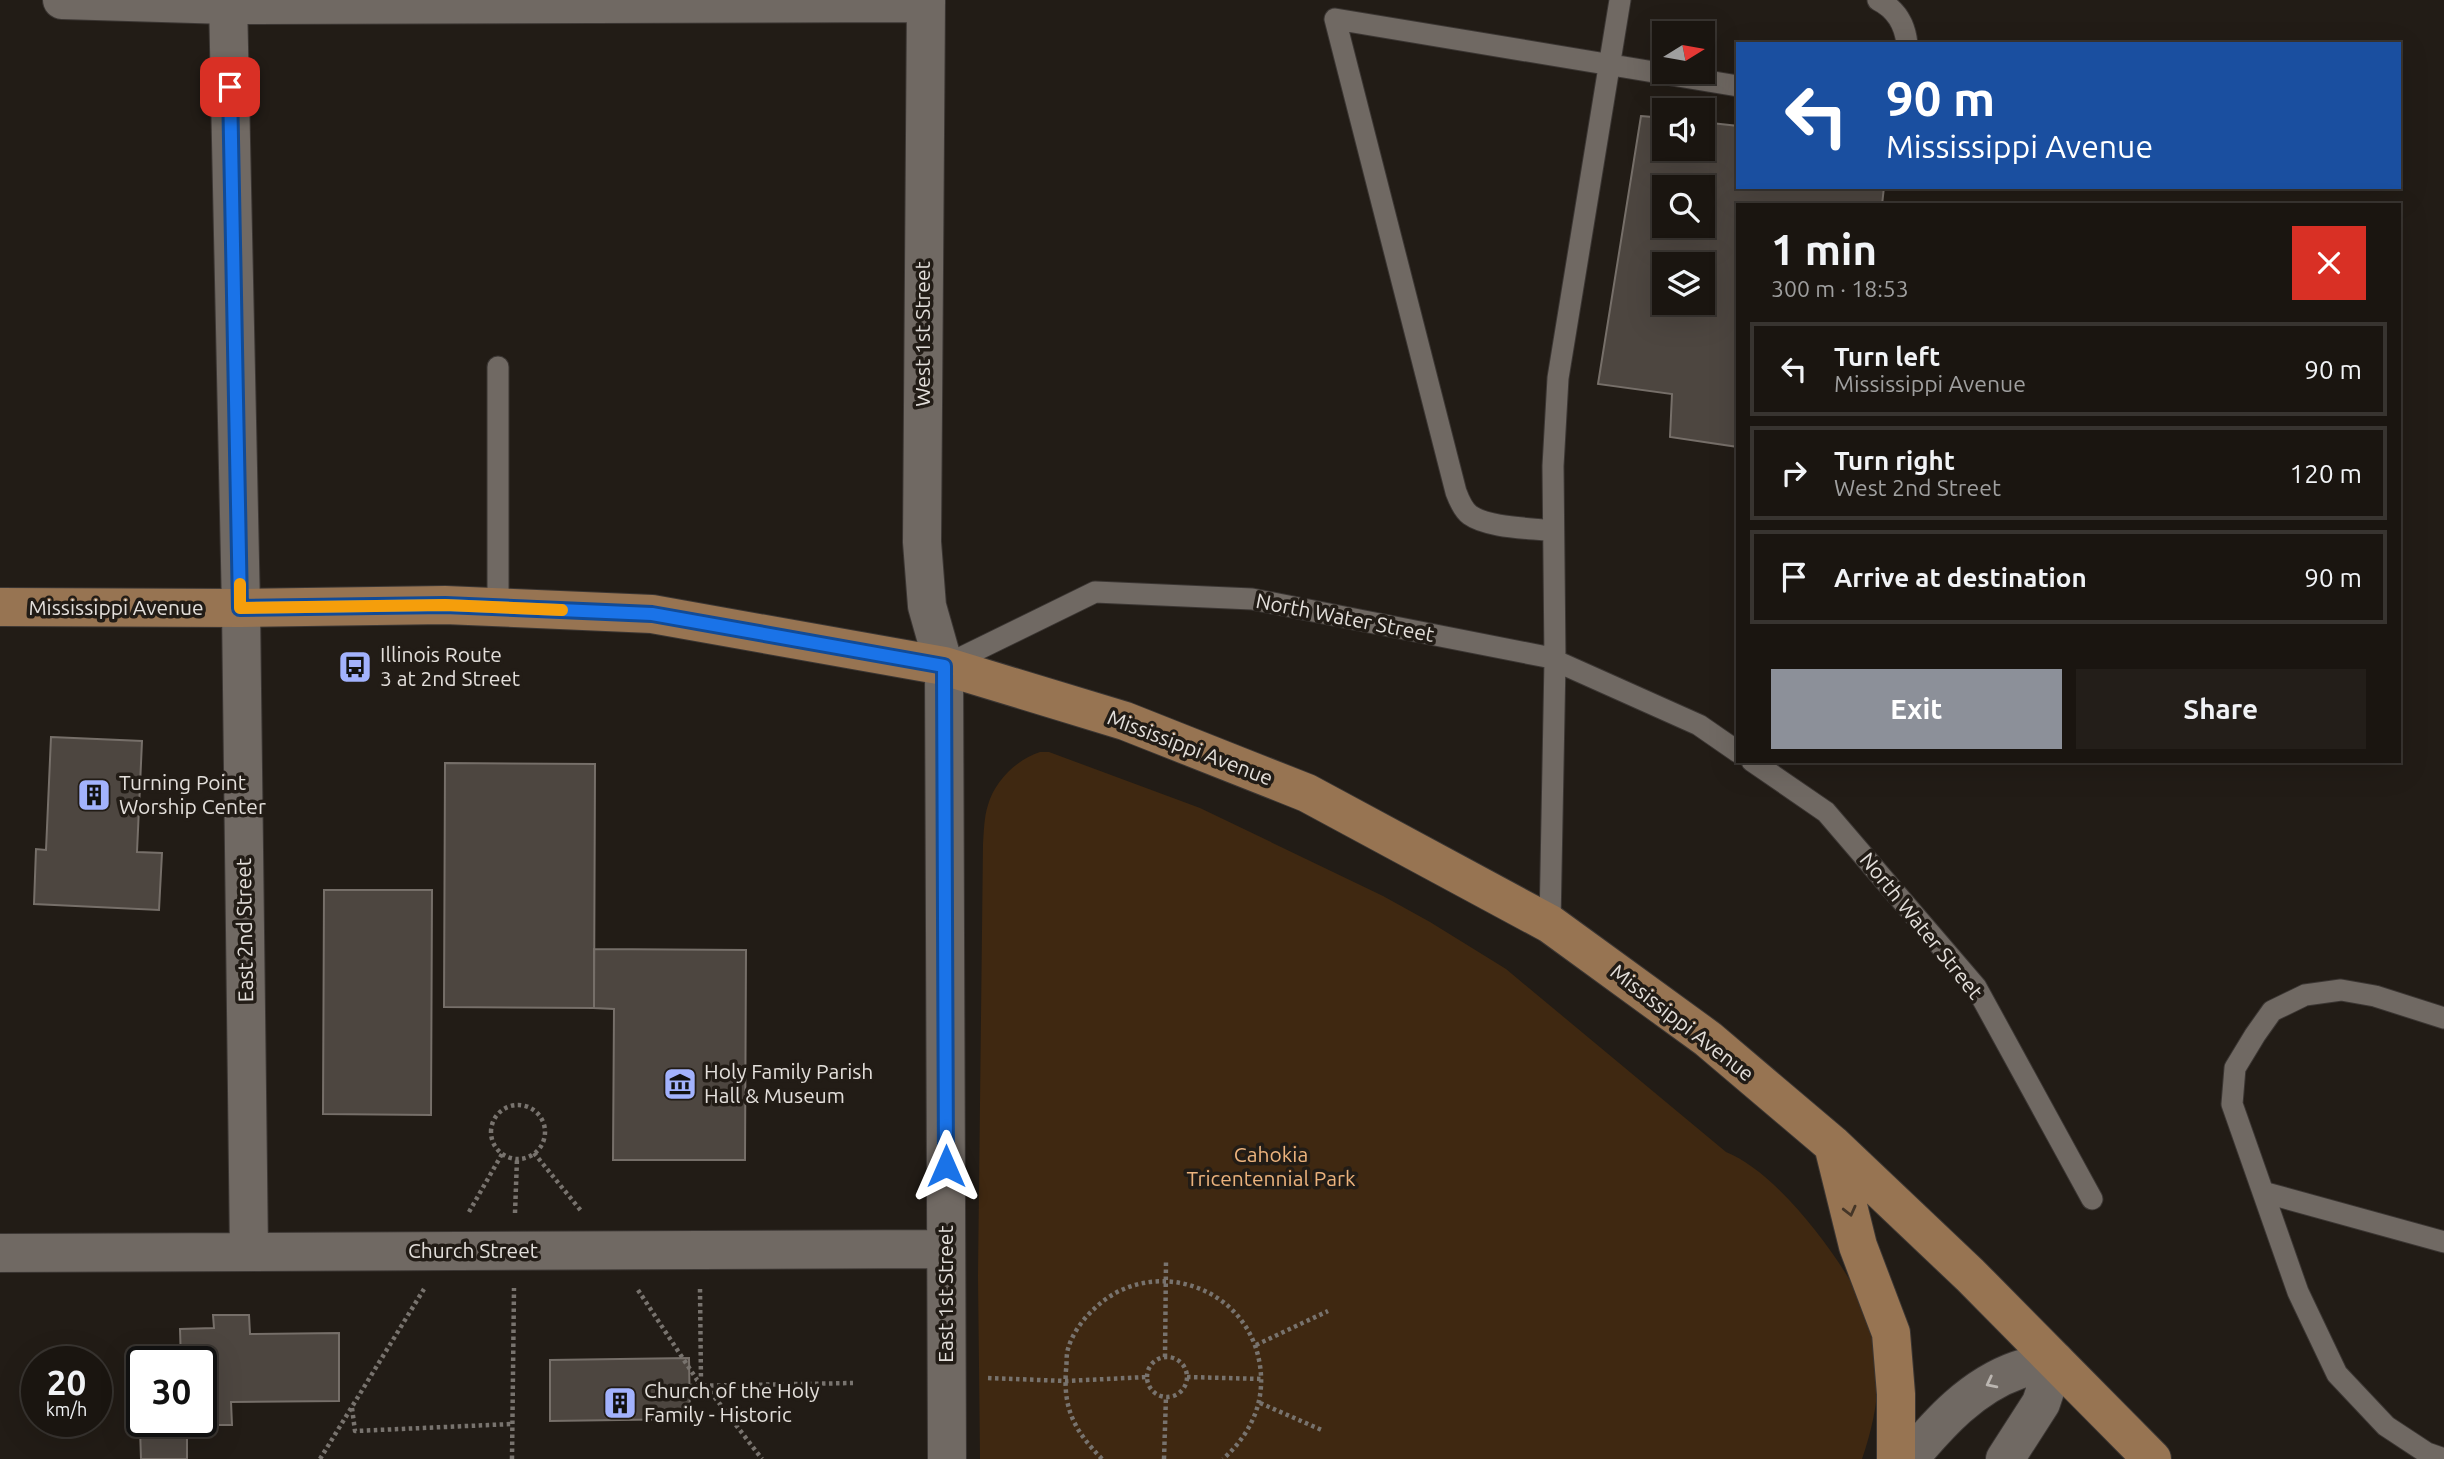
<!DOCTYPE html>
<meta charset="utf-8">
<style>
body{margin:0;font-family:Ubuntu,sans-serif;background:#231e19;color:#f1f3f6;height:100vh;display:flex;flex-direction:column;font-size:26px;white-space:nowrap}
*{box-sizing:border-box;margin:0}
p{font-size:23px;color:#9f9f9f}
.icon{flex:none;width:38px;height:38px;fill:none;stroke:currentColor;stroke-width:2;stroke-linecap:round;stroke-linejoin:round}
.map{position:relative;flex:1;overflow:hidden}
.drawer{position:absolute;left:1736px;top:203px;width:665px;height:560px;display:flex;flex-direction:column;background:#1a1510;border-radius:0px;box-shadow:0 7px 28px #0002,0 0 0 2px #383430}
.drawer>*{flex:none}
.top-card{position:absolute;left:1736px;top:42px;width:665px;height:147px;border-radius:0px;box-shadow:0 7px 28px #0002,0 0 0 2px #383430;background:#1a4fa0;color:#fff;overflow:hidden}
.needle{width:46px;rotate:79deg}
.controls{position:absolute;left:1652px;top:21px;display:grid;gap:14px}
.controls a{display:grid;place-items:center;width:63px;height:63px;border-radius:0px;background:#1a1510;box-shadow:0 7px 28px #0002,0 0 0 2px #383430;font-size:35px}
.speed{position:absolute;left:21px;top:1346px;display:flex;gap:14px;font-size:35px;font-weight:700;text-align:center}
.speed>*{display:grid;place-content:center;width:91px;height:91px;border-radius:50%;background:#1a1510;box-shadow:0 7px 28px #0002,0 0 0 2px #383430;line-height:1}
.speed small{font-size:18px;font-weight:400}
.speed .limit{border:4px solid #111;border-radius:10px;background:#fff;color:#111}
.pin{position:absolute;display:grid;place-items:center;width:60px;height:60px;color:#fff;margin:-30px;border-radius:14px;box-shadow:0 4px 10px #0006}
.me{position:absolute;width:77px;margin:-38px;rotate:0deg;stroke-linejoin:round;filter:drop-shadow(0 0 5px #0008)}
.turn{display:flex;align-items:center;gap:24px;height:147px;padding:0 35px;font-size:32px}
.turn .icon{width:91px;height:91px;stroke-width:2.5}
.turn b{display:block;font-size:49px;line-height:60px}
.round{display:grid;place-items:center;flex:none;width:74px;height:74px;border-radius:0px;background:#231e19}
.summary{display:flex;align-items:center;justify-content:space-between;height:119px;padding:0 35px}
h1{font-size:42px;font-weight:700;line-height:52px}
.cta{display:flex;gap:14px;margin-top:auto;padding:14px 35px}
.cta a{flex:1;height:80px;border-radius:0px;background:#8c9099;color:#fff;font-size:28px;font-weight:700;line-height:80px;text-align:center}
.cta a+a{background:#231e19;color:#f1f3f6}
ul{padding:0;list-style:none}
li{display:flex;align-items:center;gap:21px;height:94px;margin:0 14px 10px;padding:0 21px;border:4px solid #383430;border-radius:0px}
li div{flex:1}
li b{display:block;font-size:26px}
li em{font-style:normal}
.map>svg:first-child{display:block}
</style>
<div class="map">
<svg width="2444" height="1459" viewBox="0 0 2444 1459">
<rect width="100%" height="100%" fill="#221c16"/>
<!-- green -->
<path fill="#3f2811" d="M 1040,752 L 1049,752 L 1200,808 L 1383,896 L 1430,922 L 1506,969 L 1726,1152 C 1772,1170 1826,1240 1851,1282 C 1861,1297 1869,1320 1873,1337 C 1884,1377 1875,1421 1862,1459 L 980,1459 L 978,1276 L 983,844 C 984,831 984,817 988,805 C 995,781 1016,760 1040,752 Z"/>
<!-- building -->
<path fill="#4d4640" stroke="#766f69" stroke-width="2" fill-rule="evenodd" d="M 1641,116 L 1664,118 L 1664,149 L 1703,149 L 1703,122 L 1738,126 L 1738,187 L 1884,187 L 1882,205 L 1738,205 L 1738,447 L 1670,437 L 1672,394 L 1598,384 ZM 1664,187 L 1703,187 L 1703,226 L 1664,226 ZM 1664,264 L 1703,264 L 1703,303 L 1664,303 Z
M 51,737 L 142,741 L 137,852 L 162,853 L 159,910 L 34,904 L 36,849 L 46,850 Z
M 445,763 L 595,764 L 594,1008 L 444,1007 Z
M 324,890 L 432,890 L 431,1115 L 323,1114 Z
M 594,949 L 746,950 L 745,1160 L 613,1160 L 614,1009 L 594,1008 Z
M 213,1315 L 249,1315 L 250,1334 L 339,1333 L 339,1401 L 231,1402 L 232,1425 L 181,1425 L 181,1421 L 201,1421 L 201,1362 L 181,1362 L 180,1329 L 214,1328 Z
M 689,1358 L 690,1419 L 550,1421 L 550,1360 Z
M 140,1429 L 187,1429 L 187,1459 L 141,1459 Z"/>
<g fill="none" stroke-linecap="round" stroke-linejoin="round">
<defs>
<path id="service" d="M 1878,0 C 1896,9 1905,24 1907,44
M 1553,531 C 1531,528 1488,528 1470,515 C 1463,510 1459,500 1456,492 L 1335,19 L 1738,86
M 498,607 L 498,367
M 946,665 L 1095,592 L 1252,599 L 1547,657 L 1699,725 L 1738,752
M 1752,761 L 1826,812 L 1976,987 L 2092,1199
M 1550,924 L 1555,660 L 1553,466 L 1558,378 L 1620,0
M 2444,1018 L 2375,996 L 2341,990 L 2305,995 L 2272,1011 L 2255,1035 L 2235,1068 L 2232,1104 L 2298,1292 L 2337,1374 L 2386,1426 L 2427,1453 L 2444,1459
M 2263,1192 L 2444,1242"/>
<path id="minor" d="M 62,0 L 228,5 L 926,3
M 228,0 L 241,608 L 249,1252
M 926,0 L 922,542 L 927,606 L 944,666 L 947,1459
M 0,1253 L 946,1249"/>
<path id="secondary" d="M 1909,1459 C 1939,1423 1972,1386 2018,1370 C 2029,1366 2043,1364 2055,1361
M 2005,1459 L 2041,1403 L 2055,1361"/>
<path id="primary" d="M 0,607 L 241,608 L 445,605 L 652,614 L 944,666 L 1125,721 L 1307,793 L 1550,924 L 1708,1039 L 1833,1145 L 1970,1275 L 2152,1459
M 1833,1145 L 1858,1246 L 1891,1333 L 1896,1394 L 1896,1459"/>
</defs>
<!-- service casing -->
<use href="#service" stroke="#3b3633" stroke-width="23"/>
<!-- minor casing -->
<use href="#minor" stroke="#3b3633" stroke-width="40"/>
<!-- secondary casing -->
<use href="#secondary" stroke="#3b3633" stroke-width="40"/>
<!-- primary casing -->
<use href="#primary" stroke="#3b3633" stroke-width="40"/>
<!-- path -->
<path stroke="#78736e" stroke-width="4.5" stroke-dasharray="3.5 3.5" stroke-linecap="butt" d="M491 1132a27 27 0 1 1 54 0a27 27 0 1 1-54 0Z
M 534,1153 L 582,1212
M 469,1212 L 502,1154
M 515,1213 L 517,1159
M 700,1289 L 701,1383
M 638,1290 L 701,1386
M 1256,1345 L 1328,1311
M 1165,1357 L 1166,1261
M1147 1377a20 20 0 1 1 40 0a20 20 0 1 1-40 0Z
M 1187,1377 L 1263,1379
M 988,1378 L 1066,1381 L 1147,1377
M 689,1386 L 853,1383
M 706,1386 L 762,1459
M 1260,1403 L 1324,1431
M 352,1408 L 355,1431 L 512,1424
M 320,1459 L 424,1289
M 512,1459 L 514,1288
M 1102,1459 C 1075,1431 1063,1410 1066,1370 C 1067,1363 1066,1355 1068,1349 C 1072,1334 1083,1319 1094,1309 C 1149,1255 1244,1284 1259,1360 C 1267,1399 1252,1433 1223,1459
M 1164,1459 L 1166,1396"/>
<!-- service -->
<use href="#service" stroke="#706963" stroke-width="21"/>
<!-- minor -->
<use href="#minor" stroke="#706963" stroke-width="38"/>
<!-- secondary -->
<use href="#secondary" stroke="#706963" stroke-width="38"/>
<!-- primary -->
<use href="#primary" stroke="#977452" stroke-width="38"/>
</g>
<!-- one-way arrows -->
<defs><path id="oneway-chevron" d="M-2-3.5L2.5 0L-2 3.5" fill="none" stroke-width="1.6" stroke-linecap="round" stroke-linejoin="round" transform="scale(1.75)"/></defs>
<use stroke="#453628" href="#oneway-chevron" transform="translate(1850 1211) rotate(76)"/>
<use stroke="#bbb6b1" href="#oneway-chevron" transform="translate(1991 1383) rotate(153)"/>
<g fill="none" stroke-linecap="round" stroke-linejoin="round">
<defs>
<path id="route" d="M 230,87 L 240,608 L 445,605 L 652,614 L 944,666 L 946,1166"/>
</defs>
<!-- route casing -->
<use href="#route" stroke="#114b97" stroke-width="18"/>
<!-- route -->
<use href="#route" stroke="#1a73e8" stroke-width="12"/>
<!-- slow -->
<path stroke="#f59e0b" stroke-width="12" d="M 240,584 L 240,608 L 445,605 L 562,610"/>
</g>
<!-- icons -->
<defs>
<symbol id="bus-square" viewBox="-11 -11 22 22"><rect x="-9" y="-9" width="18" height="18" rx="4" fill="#a2b2fd" stroke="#221c16"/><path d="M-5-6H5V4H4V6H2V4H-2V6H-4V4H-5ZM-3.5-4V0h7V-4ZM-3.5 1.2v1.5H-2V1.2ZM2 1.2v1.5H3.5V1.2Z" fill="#111"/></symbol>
<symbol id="building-square" viewBox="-11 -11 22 22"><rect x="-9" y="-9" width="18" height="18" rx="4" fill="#a2b2fd" stroke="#221c16"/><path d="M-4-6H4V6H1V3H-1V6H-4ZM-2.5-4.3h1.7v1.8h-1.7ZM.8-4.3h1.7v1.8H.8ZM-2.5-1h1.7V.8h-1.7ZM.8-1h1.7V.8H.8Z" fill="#111"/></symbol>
<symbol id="museum-square" viewBox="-11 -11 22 22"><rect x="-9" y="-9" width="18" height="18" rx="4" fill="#a2b2fd" stroke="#221c16"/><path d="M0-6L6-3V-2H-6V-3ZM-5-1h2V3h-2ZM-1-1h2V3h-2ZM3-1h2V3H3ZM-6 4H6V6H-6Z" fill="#111"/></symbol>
</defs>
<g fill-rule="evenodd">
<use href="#bus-square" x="336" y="648" width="38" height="38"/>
<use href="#building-square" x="75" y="776" width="38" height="38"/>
<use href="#museum-square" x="661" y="1065" width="38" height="38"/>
<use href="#building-square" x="601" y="1384" width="38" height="38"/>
</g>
<g text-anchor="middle" stroke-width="7" stroke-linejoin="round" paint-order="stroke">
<!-- street labels -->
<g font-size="21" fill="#e3dfdb" stroke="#221c16">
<text transform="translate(923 334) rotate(-90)" y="7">West 1st Street</text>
<text x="116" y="615">Mississippi Avenue</text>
<text transform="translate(1345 618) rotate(11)" y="7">North Water Street</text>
<text transform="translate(1190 748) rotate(21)" y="7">Mississippi Avenue</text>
<text transform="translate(1921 926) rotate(51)" y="7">North Water Street</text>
<text transform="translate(245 930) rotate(-91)" y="7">East 2nd Street</text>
<text transform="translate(1682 1023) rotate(38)" y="7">Mississippi Avenue</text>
<text x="473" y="1258">Church Street</text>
<text transform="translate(946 1294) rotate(-90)" y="7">East 1st Street</text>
</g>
<!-- poi labels -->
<g font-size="21" fill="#e3dfdb" stroke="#221c16" text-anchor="start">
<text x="380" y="662">Illinois Route<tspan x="380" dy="24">3 at 2nd Street</tspan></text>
<text x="119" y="790">Turning Point<tspan x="119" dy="24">Worship Center</tspan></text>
<text x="704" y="1079">Holy Family Parish<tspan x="704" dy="24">Hall &amp; Museum</tspan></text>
<text x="644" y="1398">Church of the Holy<tspan x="644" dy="24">Family - Historic</tspan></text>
</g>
<!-- park labels -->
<g font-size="21" fill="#ecb37d" stroke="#221c16">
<text x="1271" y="1162">Cahokia<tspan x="1271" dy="24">Tricentennial Park</tspan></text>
</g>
</g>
</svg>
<div class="controls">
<a><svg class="needle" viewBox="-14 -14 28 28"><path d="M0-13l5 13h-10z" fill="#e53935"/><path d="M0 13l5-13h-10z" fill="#9f9f9f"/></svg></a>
<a><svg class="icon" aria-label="sound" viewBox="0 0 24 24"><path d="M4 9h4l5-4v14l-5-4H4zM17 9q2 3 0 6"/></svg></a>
<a><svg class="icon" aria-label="search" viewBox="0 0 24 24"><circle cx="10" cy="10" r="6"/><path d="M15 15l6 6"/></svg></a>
<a><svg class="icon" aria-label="layers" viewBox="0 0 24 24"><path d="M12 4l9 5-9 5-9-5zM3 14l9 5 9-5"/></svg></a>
</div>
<div class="speed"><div>20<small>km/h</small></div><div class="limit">30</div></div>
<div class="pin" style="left:230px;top:87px;background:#d93025"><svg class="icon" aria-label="arrive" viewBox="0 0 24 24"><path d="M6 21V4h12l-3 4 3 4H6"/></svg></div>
<svg class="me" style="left:946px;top:1166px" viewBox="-20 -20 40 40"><path d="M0-17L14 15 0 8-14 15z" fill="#1a73e8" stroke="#fff" stroke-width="4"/></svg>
<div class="top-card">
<div class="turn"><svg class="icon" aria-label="left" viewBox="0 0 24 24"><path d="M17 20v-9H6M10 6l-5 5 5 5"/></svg><div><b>90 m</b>Mississippi Avenue</div></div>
</div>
<section class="drawer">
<div class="summary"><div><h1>1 min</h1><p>300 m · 18:53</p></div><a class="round" style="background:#d93025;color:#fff"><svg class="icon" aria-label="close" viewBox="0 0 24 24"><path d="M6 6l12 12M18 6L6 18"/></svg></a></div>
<ul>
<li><svg class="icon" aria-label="left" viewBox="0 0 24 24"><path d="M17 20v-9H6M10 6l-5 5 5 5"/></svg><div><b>Turn left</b><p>Mississippi Avenue</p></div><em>90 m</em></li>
<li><svg class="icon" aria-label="right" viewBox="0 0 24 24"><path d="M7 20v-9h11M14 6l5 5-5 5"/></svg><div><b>Turn right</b><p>West 2nd Street</p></div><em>120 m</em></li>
<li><svg class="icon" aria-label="arrive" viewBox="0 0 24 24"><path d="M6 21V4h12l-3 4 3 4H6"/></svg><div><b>Arrive at destination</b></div><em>90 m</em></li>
</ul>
<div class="cta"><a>Exit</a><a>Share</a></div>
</section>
</div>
